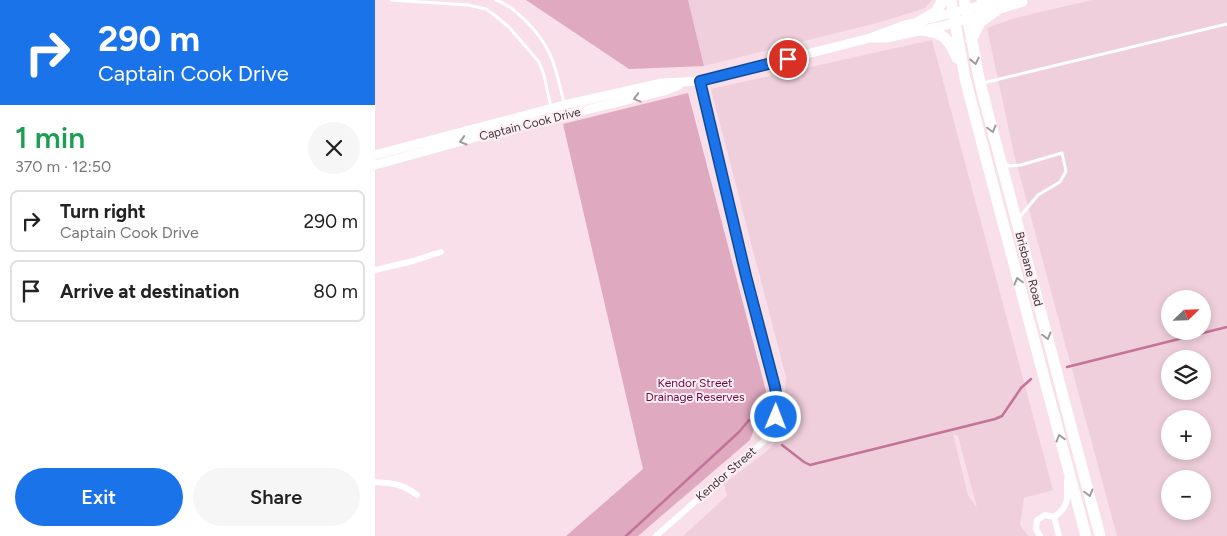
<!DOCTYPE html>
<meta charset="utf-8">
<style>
body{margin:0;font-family:Figtree,sans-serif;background:#f6f6f6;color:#222;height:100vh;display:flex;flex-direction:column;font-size:19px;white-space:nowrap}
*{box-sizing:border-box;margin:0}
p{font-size:16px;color:#767676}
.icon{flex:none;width:28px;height:28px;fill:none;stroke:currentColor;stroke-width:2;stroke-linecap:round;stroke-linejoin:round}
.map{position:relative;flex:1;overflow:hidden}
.details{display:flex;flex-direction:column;background:#fff;width:375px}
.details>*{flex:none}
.top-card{background:#1a73e8;color:#fff;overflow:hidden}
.needle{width:32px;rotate:67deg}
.buttons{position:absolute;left:786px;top:290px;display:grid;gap:10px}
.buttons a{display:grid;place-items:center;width:50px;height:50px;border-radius:50%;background:#fff;box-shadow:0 2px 8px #0003;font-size:25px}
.pin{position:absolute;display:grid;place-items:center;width:42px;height:42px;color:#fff;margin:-21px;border:2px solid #fff;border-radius:50%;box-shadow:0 1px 5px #0007}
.me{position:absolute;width:55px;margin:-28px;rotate:1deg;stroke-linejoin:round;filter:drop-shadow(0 0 4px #0008)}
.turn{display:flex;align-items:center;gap:18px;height:105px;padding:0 15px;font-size:22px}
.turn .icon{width:65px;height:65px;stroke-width:2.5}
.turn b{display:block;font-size:35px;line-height:42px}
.round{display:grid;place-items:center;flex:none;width:52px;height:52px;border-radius:26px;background:#f6f6f6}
.head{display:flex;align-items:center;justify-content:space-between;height:85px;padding:0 15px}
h1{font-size:30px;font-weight:600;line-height:38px;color:#1e9e55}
.cta{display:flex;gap:10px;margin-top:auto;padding:10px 15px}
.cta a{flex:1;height:58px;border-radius:30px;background:#1a73e8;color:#fff;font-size:20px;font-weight:600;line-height:58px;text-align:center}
.cta a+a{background:#f6f6f6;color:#222}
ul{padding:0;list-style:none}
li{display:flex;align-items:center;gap:15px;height:62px;margin:0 10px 8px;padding:0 5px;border:2px solid #e0e0e0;border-radius:8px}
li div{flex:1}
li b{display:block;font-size:19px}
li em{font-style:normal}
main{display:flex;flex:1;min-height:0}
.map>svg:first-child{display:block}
</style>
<main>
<section class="details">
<div class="top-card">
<div class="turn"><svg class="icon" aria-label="right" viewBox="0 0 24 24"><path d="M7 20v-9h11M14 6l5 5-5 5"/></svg><div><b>290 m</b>Captain Cook Drive</div></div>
</div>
<div class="head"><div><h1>1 min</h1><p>370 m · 12:50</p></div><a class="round"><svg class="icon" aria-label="close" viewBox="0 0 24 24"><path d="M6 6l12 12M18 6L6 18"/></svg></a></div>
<ul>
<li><svg class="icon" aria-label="right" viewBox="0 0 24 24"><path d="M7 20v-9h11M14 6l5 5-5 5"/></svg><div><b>Turn right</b><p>Captain Cook Drive</p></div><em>290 m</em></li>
<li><svg class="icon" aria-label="arrive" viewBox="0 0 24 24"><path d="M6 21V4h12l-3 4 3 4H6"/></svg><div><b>Arrive at destination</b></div><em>80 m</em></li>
</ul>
<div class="cta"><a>Exit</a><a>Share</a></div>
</section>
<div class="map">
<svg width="852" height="536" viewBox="0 0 852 536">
<rect width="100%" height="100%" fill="#f8dfe9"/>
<!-- built -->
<path fill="#efcfdb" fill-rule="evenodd" d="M 313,0 L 556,0 L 556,1 L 550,8 L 506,22 L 329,66 Z
M 717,0 L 852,0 L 852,536 L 742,536 L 639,154 L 612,28 L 640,18 ZM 795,299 L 828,299 L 828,331 L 795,331 ZM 795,359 L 828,359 L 828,391 L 795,391 ZM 795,419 L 828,419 L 828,451 L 795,451 ZM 795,479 L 828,479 L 828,511 L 795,511 Z
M 557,40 L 678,490 L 649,498 L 645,525 L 653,536 L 308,536 L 352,496 L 349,484 L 391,452 L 408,434 L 411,377 L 336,89 ZM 578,434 L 583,436 L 602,508 L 593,495 Z"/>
<!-- green -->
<path fill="#dfa9bf" d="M 151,0 L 313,0 L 329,66 L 254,69 Z
M 313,93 L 392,395 L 375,440 L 263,536 L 191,536 L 268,469 L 188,124 Z"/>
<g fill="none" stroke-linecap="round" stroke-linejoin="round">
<!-- stream -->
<path stroke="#c47398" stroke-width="2.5" d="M 692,367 L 852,327
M 407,445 L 429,462 L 435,465 L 620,419 L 627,416 L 646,388 L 656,379
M 251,536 L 364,432 L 374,420 L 382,426"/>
<!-- lane -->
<path stroke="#fff" stroke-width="3" d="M 16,0 L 93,5 L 111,9 L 118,14 L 134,27 L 164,62 L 169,75 L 178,117
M 121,0 C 133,4 141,12 150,20 C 178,48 180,66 189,103
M 608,83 L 852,24
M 630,163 L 634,166 L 646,165 L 687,153 L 691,171 L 685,182 L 663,195 L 644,218"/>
<!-- street -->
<path stroke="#fff" stroke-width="6" d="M 0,270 L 38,261 L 66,252
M 0,482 C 18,483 28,484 42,495
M 679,517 L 684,536
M 281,536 L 388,442 C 401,423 403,410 401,387 L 371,276 L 325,81
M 665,536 L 661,529 L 662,520 L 670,515 L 679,517 C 695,506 692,497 692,480"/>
<!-- secondary -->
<path stroke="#fff" stroke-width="9" d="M 498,38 L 511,38 L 572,25 L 648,2
M 0,155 L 189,105 L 287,83 L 325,81 L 495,38 L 530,25 L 600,7 L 627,1 L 648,0
M 0,165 L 120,132 L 289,91 L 304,85"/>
<!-- highway -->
<path stroke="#fff" stroke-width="11" d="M 576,0 L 590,78 L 604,132 L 711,536
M 589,0 L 605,83 L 725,536
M 607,0 L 619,3
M 544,22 L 561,12 L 568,0
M 547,30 C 569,33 573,38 582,58
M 596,40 L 605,22 L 622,10"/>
</g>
<!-- one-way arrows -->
<defs><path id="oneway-chevron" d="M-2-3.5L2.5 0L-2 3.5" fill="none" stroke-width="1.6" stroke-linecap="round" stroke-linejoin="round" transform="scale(1.25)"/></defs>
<g stroke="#a09a9c">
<use href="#oneway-chevron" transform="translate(600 61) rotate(78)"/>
<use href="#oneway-chevron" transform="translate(262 98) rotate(165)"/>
<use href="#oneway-chevron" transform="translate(617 129) rotate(75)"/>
<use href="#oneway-chevron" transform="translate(88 141) rotate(164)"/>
<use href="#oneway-chevron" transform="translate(643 281) rotate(-105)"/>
<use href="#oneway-chevron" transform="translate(672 336) rotate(75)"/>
<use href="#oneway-chevron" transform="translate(685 438) rotate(-105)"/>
<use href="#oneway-chevron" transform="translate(714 493) rotate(75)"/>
</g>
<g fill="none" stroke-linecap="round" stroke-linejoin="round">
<defs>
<path id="route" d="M 401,417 L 402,400 L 400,387 L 371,276 L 325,81 L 413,59"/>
</defs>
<!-- route casing -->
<use href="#route" stroke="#114b97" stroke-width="12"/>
<!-- route -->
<use href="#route" stroke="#1a73e8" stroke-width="9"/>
</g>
<g text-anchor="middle" stroke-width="4" stroke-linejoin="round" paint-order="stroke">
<!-- street labels -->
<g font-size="12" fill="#40363a" stroke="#ffeff5">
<text transform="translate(155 124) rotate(-14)" y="4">Captain Cook Drive</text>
<text transform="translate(654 269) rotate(75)" y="4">Brisbane Road</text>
<text transform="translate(351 474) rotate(-41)" y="4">Kendor Street</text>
</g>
<!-- park labels -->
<g font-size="12" fill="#6c0542" stroke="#ffeff5">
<text x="320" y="387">Kendor Street<tspan x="320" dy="14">Drainage Reserves</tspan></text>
</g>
</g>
</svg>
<div class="buttons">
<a><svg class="needle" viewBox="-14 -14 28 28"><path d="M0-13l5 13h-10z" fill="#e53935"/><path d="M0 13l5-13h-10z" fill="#767676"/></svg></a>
<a><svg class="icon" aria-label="layers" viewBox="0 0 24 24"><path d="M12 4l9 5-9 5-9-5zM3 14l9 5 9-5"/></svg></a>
<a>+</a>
<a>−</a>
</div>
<div class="pin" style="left:413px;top:59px;background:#d93025"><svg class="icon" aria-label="arrive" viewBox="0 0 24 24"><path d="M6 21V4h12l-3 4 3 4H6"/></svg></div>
<svg class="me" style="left:401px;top:417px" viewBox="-20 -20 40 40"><circle r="17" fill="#1a73e8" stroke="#fff" stroke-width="3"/><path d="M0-11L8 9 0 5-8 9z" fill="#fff"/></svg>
</div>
</main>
